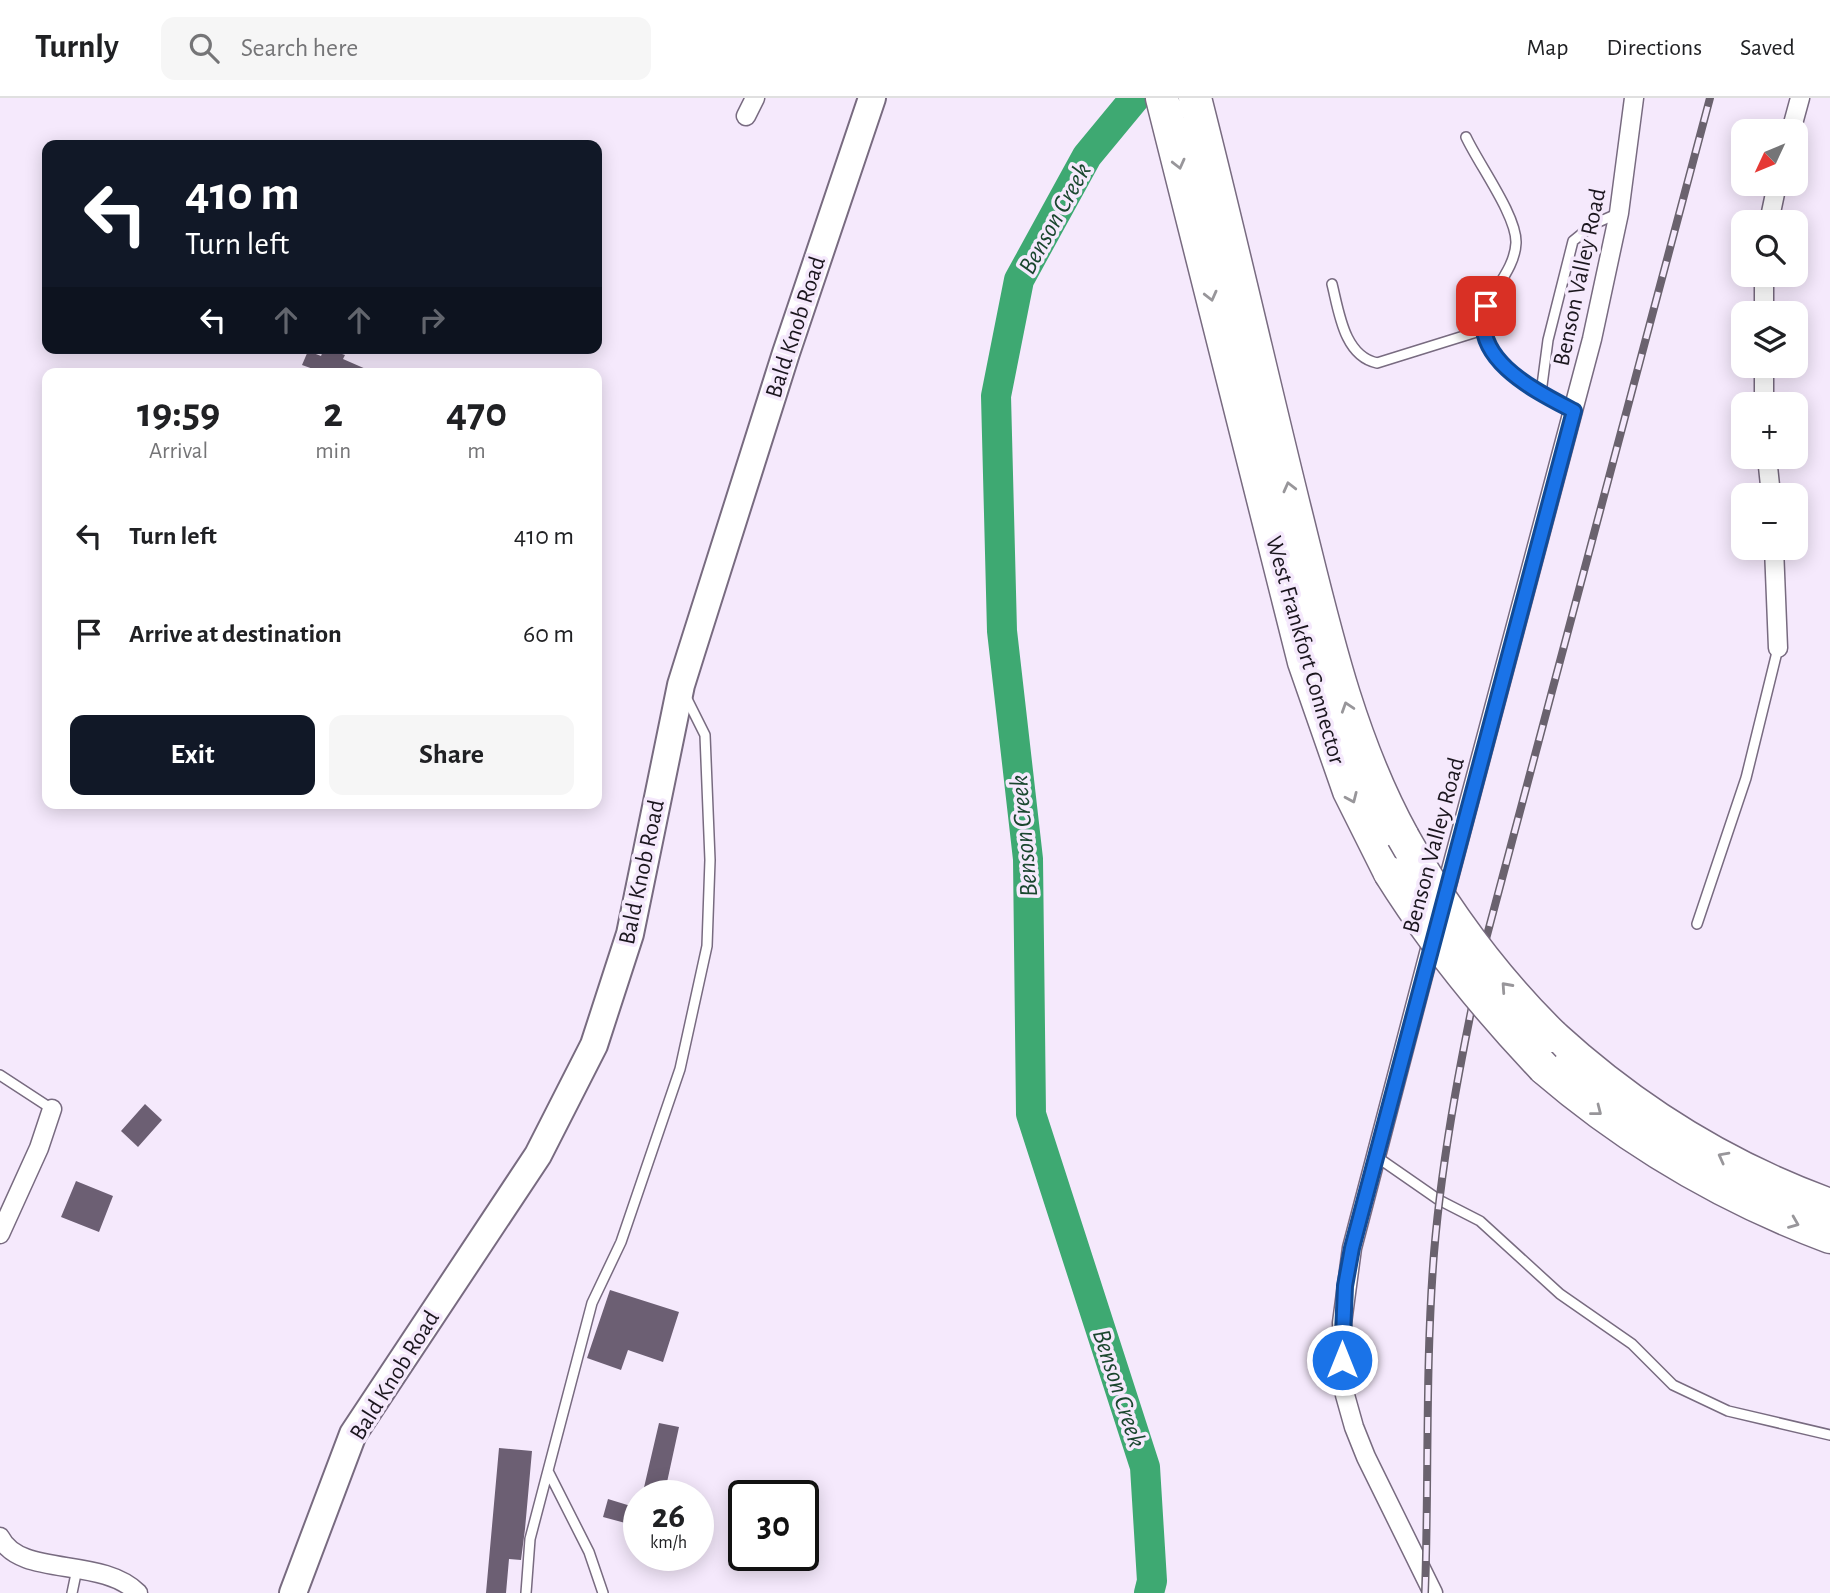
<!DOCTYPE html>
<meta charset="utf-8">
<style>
body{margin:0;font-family:"Alegreya Sans",sans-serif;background:#f6f6f6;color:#202124;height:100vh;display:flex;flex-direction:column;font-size:26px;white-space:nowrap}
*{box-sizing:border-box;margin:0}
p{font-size:23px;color:#757577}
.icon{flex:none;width:38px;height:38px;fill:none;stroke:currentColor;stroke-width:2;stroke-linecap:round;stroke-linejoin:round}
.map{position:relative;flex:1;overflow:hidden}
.sheet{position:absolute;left:42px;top:270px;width:560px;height:441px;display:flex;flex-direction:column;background:#fff;border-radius:14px;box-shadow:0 4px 18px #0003}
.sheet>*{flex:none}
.hud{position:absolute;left:42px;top:42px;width:560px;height:214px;border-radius:14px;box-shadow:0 4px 18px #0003;background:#111827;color:#fff;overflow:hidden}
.needle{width:46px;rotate:226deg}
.controls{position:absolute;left:1731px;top:21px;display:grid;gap:14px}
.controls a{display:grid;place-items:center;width:77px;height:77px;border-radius:14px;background:#fff;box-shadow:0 4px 18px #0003;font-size:35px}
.speed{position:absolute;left:623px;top:1382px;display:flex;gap:14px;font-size:35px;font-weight:700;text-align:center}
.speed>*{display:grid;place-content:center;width:91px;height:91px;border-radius:50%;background:#fff;box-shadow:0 4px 18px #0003;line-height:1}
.speed small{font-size:18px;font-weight:400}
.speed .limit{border:4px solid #111;border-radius:10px;background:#fff;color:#111}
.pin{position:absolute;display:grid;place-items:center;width:60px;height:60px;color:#fff;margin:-30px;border-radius:14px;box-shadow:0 4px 10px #0006}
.me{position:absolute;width:77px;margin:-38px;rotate:0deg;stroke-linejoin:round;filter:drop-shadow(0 0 5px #0008)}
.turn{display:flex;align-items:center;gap:24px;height:147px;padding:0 28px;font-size:32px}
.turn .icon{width:91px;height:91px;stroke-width:2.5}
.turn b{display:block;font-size:49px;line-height:60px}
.lanes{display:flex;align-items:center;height:66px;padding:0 28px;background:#0003;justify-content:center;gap:35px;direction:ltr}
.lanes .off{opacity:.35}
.eta{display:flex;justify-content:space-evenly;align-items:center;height:119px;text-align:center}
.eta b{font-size:42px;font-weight:700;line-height:49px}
.cta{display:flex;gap:14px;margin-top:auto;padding:14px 28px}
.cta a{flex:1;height:80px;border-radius:14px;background:#111827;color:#fff;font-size:28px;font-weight:700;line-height:80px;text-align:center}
.cta a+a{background:#f6f6f6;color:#202124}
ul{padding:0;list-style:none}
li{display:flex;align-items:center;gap:21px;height:98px;padding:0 28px}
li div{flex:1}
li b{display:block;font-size:26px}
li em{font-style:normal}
header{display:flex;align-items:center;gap:42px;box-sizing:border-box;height:98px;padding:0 35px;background:#fff;border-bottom:2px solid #e0e0e0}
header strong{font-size:33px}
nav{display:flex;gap:38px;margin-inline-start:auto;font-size:24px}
.search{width:490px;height:63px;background:#f6f6f6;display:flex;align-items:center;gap:18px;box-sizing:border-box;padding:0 24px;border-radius:14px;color:#757577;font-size:26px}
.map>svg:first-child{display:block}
</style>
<header>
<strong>Turnly</strong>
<div class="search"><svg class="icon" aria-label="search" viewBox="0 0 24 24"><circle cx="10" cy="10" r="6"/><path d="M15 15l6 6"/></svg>Search here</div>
<nav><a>Map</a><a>Directions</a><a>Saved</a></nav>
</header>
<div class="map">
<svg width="1830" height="1495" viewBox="0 0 1830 1495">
<rect width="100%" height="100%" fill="#f5e9fc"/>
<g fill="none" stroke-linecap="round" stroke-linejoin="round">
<!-- river -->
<path stroke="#3ea972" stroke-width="30" d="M 1135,0 L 1087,58 L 1019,182 L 996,298 L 1002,533 L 1028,761 L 1031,1016 L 1145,1369 L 1152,1483 L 1149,1495"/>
</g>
<!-- building -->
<path fill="#6c5f73" d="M 308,253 L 321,258 L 323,253 L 331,256 L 333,253 L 345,257 L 343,261 L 375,275 L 315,275 L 316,272 L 302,267 Z
M 145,1006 L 162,1022 L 138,1049 L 121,1033 Z
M 76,1083 L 113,1098 L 99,1134 L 61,1119 Z
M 610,1192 L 679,1214 L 663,1264 L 628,1252 L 621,1272 L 587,1260 Z
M 659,1325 L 679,1329 L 664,1398 L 642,1398 Z
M 499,1350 L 532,1353 L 525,1431 L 521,1462 L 509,1461 L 506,1495 L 486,1495 Z
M 608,1401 L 634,1409 L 629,1426 L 603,1419 Z"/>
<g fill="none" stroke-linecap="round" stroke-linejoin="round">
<defs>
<path id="lane" d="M 1466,39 C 1479,67 1517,118 1516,145 C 1515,168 1497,187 1487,207 C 1462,255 1541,295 1574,313
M 1332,186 C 1339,214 1344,258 1377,265 L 1483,232
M 1541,295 L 1548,242 L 1573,143 L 1594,126 L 1619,115
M 1697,826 L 1746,680 L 1778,550
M 0,977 L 52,1011
M 1377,1059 L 1439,1102 L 1480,1123 L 1560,1196 L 1632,1246 L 1673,1287 L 1728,1313 L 1830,1337
M 548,1373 L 589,1454 L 603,1495
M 72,1495 L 77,1471
M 526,1495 L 530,1441 L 592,1205 L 621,1144 L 680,971 L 707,848 L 710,762 L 705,637 L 686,599"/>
<path id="street" d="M 746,18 L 755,0
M 1791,33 L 1800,0
M 1769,124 L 1777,86
M 1764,215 L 1764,177
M 1764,268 L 1764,306
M 1767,359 L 1771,397
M 1774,450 L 1778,550
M 1442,806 L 1592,241 L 1619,115 L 1634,0
M 0,1136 L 39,1050 L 52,1011
M 0,1439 C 20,1480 101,1458 138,1495
M 1433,1495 L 1366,1359 L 1354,1329 L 1345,1297 L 1342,1225 L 1352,1150 L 1434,836"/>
<path id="primary" d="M 293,1495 L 353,1336 L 538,1057 L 594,947 L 630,836 L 681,587 L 691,555 L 786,255 L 872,0"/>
<path id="highway" d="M 1162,0 L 1304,564 L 1349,693 L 1390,775
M 1195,0 C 1230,137 1261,275 1295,412 C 1323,524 1347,637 1403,739
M 1553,938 C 1634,1012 1727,1070 1830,1107
M 1544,970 C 1630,1044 1724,1099 1830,1139"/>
</defs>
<!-- lane casing -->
<use href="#lane" stroke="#786b80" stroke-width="12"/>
<!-- street casing -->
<use href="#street" stroke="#786b80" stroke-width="21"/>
<!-- primary casing -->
<use href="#primary" stroke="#786b80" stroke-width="30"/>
<!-- highway casing -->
<use href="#highway" stroke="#786b80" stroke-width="35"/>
<!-- lane -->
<use href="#lane" stroke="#fff" stroke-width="9"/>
<!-- street -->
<use href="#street" stroke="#fff" stroke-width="18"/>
<!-- primary -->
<use href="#primary" stroke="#fff" stroke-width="26"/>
<!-- highway -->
<use href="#highway" stroke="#fff" stroke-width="32"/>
<defs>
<path id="rail" d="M 1425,1495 C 1429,1382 1425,1268 1434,1155 C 1443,1048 1464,945 1486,841 L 1710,0"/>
</defs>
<!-- rail casing -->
<use href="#rail" stroke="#6a626e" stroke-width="8"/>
<!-- rail -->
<use href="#rail" stroke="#f5e9fc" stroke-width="5" stroke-dasharray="16" stroke-linecap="butt"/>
<defs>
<path id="highway-bridge" d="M 1403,739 C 1444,812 1493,879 1553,938
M 1390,775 C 1435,847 1486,909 1544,970"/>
</defs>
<!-- highway-bridge casing -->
<use href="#highway-bridge" stroke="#786b80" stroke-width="35" stroke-linecap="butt"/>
<!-- highway-bridge -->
<use href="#highway-bridge" stroke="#fff" stroke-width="32"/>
</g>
<!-- one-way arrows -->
<defs><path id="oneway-chevron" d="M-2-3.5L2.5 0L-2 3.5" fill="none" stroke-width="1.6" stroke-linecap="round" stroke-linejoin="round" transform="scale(1.75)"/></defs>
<g stroke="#98969a">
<use href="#oneway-chevron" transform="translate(1179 66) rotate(76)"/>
<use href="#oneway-chevron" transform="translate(1211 198) rotate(76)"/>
<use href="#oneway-chevron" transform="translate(1289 389) rotate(-104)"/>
<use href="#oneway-chevron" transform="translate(1347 609) rotate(-108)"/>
<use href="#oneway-chevron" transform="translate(1352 700) rotate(66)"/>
<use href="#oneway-chevron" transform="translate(1506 889) rotate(-132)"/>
<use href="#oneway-chevron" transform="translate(1597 1013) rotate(38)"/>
<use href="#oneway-chevron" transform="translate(1723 1059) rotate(-152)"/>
<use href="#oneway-chevron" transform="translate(1794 1125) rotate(22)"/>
</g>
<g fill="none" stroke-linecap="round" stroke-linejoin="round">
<defs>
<path id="route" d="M 1342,1262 L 1345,1188 L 1352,1150 L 1574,313 C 1536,293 1469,261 1486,208"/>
</defs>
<!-- route casing -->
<use href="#route" stroke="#114b97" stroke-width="18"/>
<!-- route -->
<use href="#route" stroke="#1a73e8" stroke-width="12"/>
</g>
<g text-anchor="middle" stroke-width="7" stroke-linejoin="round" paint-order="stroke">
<!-- street labels -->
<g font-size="24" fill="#1b161e" stroke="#f5e9fc">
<text transform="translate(1579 179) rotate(-78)" y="8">Benson Valley Road</text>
<text transform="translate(795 229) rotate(-72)" y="8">Bald Knob Road</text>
<text transform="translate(1306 552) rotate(74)" y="8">West Frankfort Connector</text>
<text transform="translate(1433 747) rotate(-75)" y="8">Benson Valley Road</text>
<text transform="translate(641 774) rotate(-78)" y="8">Bald Knob Road</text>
<text transform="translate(394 1277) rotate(-58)" y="8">Bald Knob Road</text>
</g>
<!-- water labels -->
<g font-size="26" font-style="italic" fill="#1a462e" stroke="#f5e9fc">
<text transform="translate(1054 120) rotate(-61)" y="9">Benson Creek</text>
<text transform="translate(1023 738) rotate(-95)" y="9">Benson Creek</text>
<text transform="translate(1120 1290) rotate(72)" y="9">Benson Creek</text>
</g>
</g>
</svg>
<div class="controls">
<a><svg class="needle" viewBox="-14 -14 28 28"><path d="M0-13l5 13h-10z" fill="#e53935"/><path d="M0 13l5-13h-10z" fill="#757577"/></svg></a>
<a><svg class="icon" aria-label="search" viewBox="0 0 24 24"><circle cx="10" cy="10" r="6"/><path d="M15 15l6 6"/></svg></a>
<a><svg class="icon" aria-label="layers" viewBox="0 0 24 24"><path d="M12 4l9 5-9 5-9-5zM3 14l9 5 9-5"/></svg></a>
<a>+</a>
<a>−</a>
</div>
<div class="speed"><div>26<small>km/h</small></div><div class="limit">30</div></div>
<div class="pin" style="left:1486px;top:208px;background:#d93025"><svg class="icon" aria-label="arrive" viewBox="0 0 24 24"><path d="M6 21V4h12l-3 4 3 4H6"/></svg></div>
<svg class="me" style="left:1342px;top:1262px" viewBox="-20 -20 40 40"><circle r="17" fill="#1a73e8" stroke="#fff" stroke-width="3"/><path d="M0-11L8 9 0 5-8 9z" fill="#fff"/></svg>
<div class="hud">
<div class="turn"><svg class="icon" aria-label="left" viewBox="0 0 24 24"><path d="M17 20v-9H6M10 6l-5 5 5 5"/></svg><div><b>410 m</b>Turn left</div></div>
<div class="lanes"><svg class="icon" aria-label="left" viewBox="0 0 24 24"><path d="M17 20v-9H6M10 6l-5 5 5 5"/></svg><svg class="icon off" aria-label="ahead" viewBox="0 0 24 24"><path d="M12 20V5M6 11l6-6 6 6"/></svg><svg class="icon off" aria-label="ahead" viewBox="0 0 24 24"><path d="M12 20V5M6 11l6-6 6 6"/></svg><svg class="icon off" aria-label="right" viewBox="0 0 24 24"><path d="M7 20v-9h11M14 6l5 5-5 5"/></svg></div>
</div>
<section class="sheet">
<div class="eta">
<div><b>19:59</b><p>Arrival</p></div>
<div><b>2</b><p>min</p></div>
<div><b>470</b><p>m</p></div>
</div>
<ul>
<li><svg class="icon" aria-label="left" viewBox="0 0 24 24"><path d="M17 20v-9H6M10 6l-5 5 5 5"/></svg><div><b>Turn left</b></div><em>410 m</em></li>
<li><svg class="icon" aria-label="arrive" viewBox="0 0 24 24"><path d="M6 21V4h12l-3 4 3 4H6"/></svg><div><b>Arrive at destination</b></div><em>60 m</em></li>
</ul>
<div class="cta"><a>Exit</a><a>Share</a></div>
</section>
</div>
